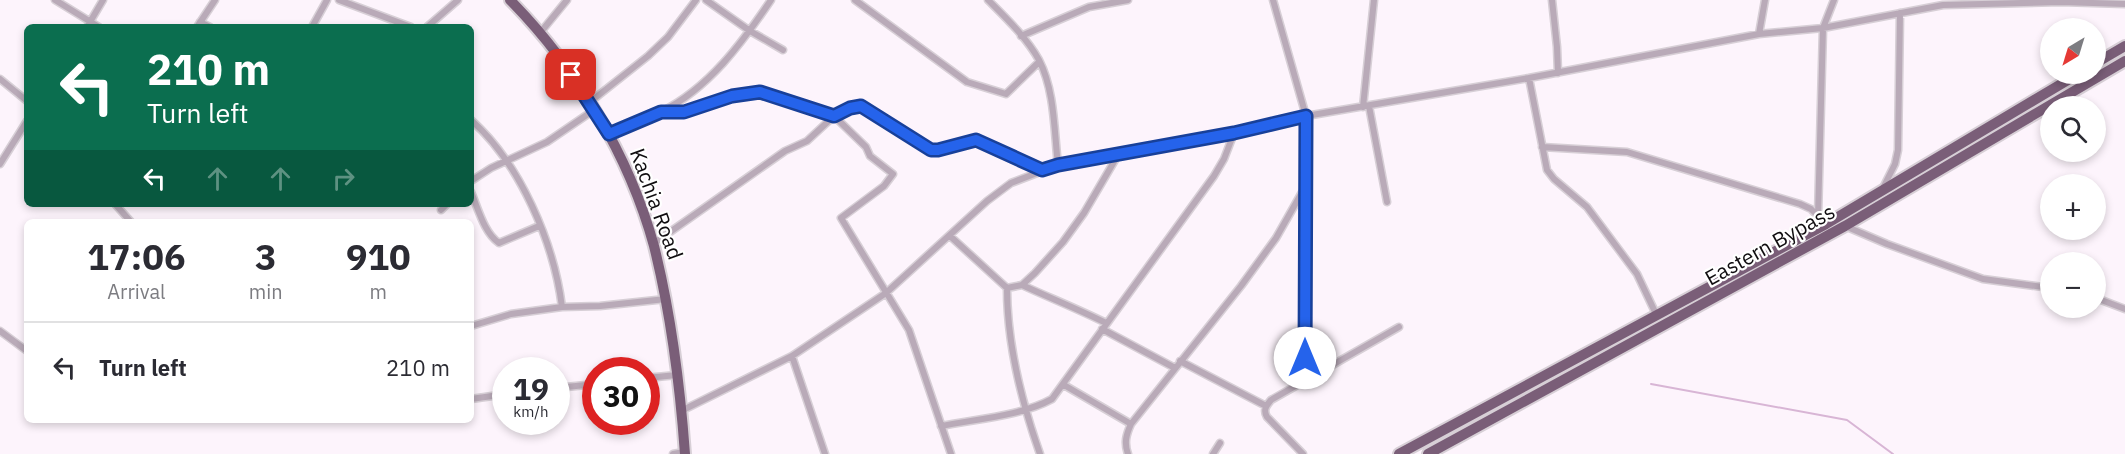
<!DOCTYPE html>
<meta charset="utf-8">
<style>
body{margin:0;font-family:"IBM Plex Sans",sans-serif;background:#f7f7f7;color:#2b2b33;height:100vh;display:flex;flex-direction:column;font-size:22px;white-space:nowrap}
*{box-sizing:border-box;margin:0}
p{font-size:20px;color:#7c7c81}
.icon{flex:none;width:33px;height:33px;fill:none;stroke:currentColor;stroke-width:2;stroke-linecap:round;stroke-linejoin:round}
.map{position:relative;flex:1;overflow:hidden}
.details{position:absolute;left:24px;top:219px;width:450px;height:204px;display:flex;flex-direction:column;background:#fff;border-radius:9px;box-shadow:0 3px 9px #0003}
.details>*{flex:none}
.guide{position:absolute;left:24px;top:24px;width:450px;height:183px;border-radius:9px;box-shadow:0 3px 9px #0003;background:#0b6e4f;color:#fff;overflow:hidden}
.needle{width:39px;rotate:218deg}
.controls{position:absolute;left:2040px;top:18px;display:grid;gap:12px}
.controls a{display:grid;place-items:center;width:66px;height:66px;border-radius:50%;background:#fff;box-shadow:0 3px 9px #0003;font-size:30px}
.speed{position:absolute;left:492px;top:357px;display:flex;gap:12px;font-size:30px;font-weight:700;text-align:center}
.speed>*{display:grid;place-content:center;width:78px;height:78px;border-radius:50%;background:#fff;box-shadow:0 3px 9px #0003;line-height:1}
.speed small{font-size:15px;font-weight:400}
.speed .limit{border:9px solid #d22;background:#fff;color:#111}
.pin{position:absolute;display:grid;place-items:center;width:51px;height:51px;color:#fff;margin:-26px;border-radius:12px;box-shadow:0 3px 9px #0006}
.me{position:absolute;width:66px;margin:-33px;rotate:0deg;stroke-linejoin:round;filter:drop-shadow(0 0 4px #0008)}
.turn{display:flex;align-items:center;gap:21px;height:126px;padding:0 24px;font-size:27px}
.turn .icon{width:78px;height:78px;stroke-width:2.5}
.turn b{display:block;font-size:42px;line-height:51px}
.lanes{display:flex;align-items:center;height:57px;padding:0 24px;background:#0003;justify-content:center;gap:30px;direction:ltr}
.lanes .off{opacity:.35}
.eta{display:flex;justify-content:space-evenly;align-items:center;height:102px;text-align:center}
.eta b{font-size:36px;font-weight:700;line-height:42px}
ul{padding:0;list-style:none}
li{display:flex;align-items:center;gap:18px;height:90px;padding:0 24px;border-top:2px solid #e1e1e2}
li div{flex:1}
li b{display:block;font-size:22px}
li em{font-style:normal}
.map>svg:first-child{display:block}
</style>
<div class="map">
<svg width="2125" height="454" viewBox="0 0 2125 454">
<rect width="100%" height="100%" fill="#fdf4fc"/>
<g fill="none" stroke-linecap="round" stroke-linejoin="round">
<!-- stream -->
<path stroke="#d8b5d5" stroke-width="2" d="M 1651,384 L 1847,420 L 1893,454"/>
<defs>
<path id="minor" d="M 55,0 L 99,27
M 339,0 L 411,27
M 706,0 L 750,31 L 783,50
M 855,0 L 967,82 L 1006,94 L 1039,62
M 988,0 C 1006,18 1026,37 1039,60 C 1055,91 1054,131 1058,165
M 1273,0 L 1306,116 L 1305,381
M 1552,0 L 1557,47 L 1558,73
M 200,22 L 210,27
M 87,27 L 103,0
M 197,27 L 215,0
M 312,27 L 327,0
M 427,27 L 458,0
M 540,33 L 567,0
M 1759,34 L 1765,0
M 1021,36 L 1089,7 L 1128,0
M 1529,78 L 1547,170 L 1554,179 L 1587,207 L 1637,274 L 1656,314
M 0,79 L 27,101
M 590,102 L 648,56 L 668,37 L 696,0
M 1369,106 L 1387,202
M 1363,107 L 1374,0
M 661,112 L 684,112 L 732,97 L 760,92 L 834,116 L 850,108 L 861,106 L 931,150 L 938,150 L 976,140 L 1042,170
M 471,120 C 520,163 554,243 562,307
M 609,134 C 626,127 644,121 661,112 C 709,88 742,43 771,0
M 1542,147 L 1627,152 L 1800,204 L 1811,209 L 1826,224
M 0,164 L 27,121
M 471,181 L 491,168 L 547,142 L 594,110
M 1883,188 L 1895,164 L 1898,150 L 1900,13
M 471,192 C 478,208 484,233 499,243 L 539,226
M 115,204 L 131,222
M 441,210 L 447,204
M 1818,216 L 1823,28 L 1834,0
M 1845,226 L 1887,244 L 1983,279 L 2050,288
M 950,236 L 1007,288 C 1007,342 1022,403 1040,454
M 653,244 L 785,151 L 807,141 L 834,116 L 866,147 L 870,156 L 893,174 L 884,186 L 841,218 L 909,330 L 951,454
M 1022,285 C 1050,298 1078,309 1106,323
M 1007,288 L 1022,285 L 1035,273 L 1063,242 L 1084,213 L 1118,155
M 2096,298 L 2125,309
M 471,326 L 511,314 L 562,307 L 600,306 L 666,299
M 1102,329 L 1175,368
M 0,331 L 27,351
M 792,356 L 825,454
M 1180,361 L 1266,406
M 646,378 L 677,375
M 1064,385 L 1131,424
M 556,388 L 596,384
M 471,399 L 506,394
M 681,411 L 792,356 L 886,293 L 987,201 L 1011,183 L 1058,165 L 1234,133 L 1306,116 L 1529,78 L 1759,34 L 1823,28 L 1943,5 L 2061,2 L 2125,4
M 941,426 C 976,419 1021,416 1052,399 L 1214,176 L 1224,159 L 1234,133
M 673,454 L 684,452
M 1128,454 C 1124,443 1126,435 1131,424 L 1241,286 L 1276,238 L 1305,187
M 1213,454 L 1220,443
M 1303,454 L 1267,417 C 1263,410 1266,406 1271,400 L 1399,327"/>
<path id="trunk" d="M 510,0 C 576,67 629,155 654,246 C 671,314 680,385 685,454
M 2096,63 L 2125,46
M 1399,454 L 1826,224 L 2078,74
M 1428,454 L 1845,226 L 2125,61"/>
</defs>
<!-- minor casing -->
<use href="#minor" stroke="#d7cfd6" stroke-width="9"/>
<!-- trunk casing -->
<use href="#trunk" stroke="#d7cfd6" stroke-width="14"/>
<!-- minor -->
<use href="#minor" stroke="#b9aab8" stroke-width="6"/>
<!-- trunk -->
<use href="#trunk" stroke="#7a5e78" stroke-width="10"/>
</g>
<g fill="none" stroke-linecap="round" stroke-linejoin="round">
<defs>
<path id="route" d="M 571,75 L 609,134 L 661,112 L 684,112 L 732,96 L 760,92 L 834,116 L 850,108 L 861,106 L 931,150 L 938,150 L 976,140 L 1042,170 L 1058,165 L 1234,133 L 1306,116 L 1305,358"/>
</defs>
<!-- route casing -->
<use href="#route" stroke="#184099" stroke-width="15"/>
<!-- route -->
<use href="#route" stroke="#2563eb" stroke-width="10"/>
</g>
<g text-anchor="middle" stroke-width="4.5" stroke-linejoin="round" paint-order="stroke">
<!-- street labels -->
<g font-size="21" fill="#100d10" stroke="#fff">
<text transform="translate(656 204) rotate(70)" y="7">Kachia Road</text>
<text transform="translate(1770 245) rotate(-29)" y="7">Eastern Bypass</text>
</g>
</g>
</svg>
<div class="controls">
<a><svg class="needle" viewBox="-14 -14 28 28"><path d="M0-13l5 13h-10z" fill="#e53935"/><path d="M0 13l5-13h-10z" fill="#7c7c81"/></svg></a>
<a><svg class="icon" aria-label="search" viewBox="0 0 24 24"><circle cx="10" cy="10" r="6"/><path d="M15 15l6 6"/></svg></a>
<a>+</a>
<a>−</a>
</div>
<div class="speed"><div>19<small>km/h</small></div><div class="limit">30</div></div>
<div class="pin" style="left:571px;top:75px;background:#d93025"><svg class="icon" aria-label="arrive" viewBox="0 0 24 24"><path d="M6 21V4h12l-3 4 3 4H6"/></svg></div>
<svg class="me" style="left:1305px;top:358px" viewBox="-20 -20 40 40"><circle r="19" fill="#fff"/><path d="M0-13L10 11 0 6-10 11z" fill="#2563eb"/></svg>
<div class="guide">
<div class="turn"><svg class="icon" aria-label="left" viewBox="0 0 24 24"><path d="M17 20v-9H6M10 6l-5 5 5 5"/></svg><div><b>210 m</b>Turn left</div></div>
<div class="lanes"><svg class="icon" aria-label="left" viewBox="0 0 24 24"><path d="M17 20v-9H6M10 6l-5 5 5 5"/></svg><svg class="icon off" aria-label="ahead" viewBox="0 0 24 24"><path d="M12 20V5M6 11l6-6 6 6"/></svg><svg class="icon off" aria-label="ahead" viewBox="0 0 24 24"><path d="M12 20V5M6 11l6-6 6 6"/></svg><svg class="icon off" aria-label="right" viewBox="0 0 24 24"><path d="M7 20v-9h11M14 6l5 5-5 5"/></svg></div>
</div>
<section class="details">
<div class="eta">
<div><b>17:06</b><p>Arrival</p></div>
<div><b>3</b><p>min</p></div>
<div><b>910</b><p>m</p></div>
</div>
<ul>
<li><svg class="icon" aria-label="left" viewBox="0 0 24 24"><path d="M17 20v-9H6M10 6l-5 5 5 5"/></svg><div><b>Turn left</b></div><em>210 m</em></li>
</ul>
</section>
</div>
